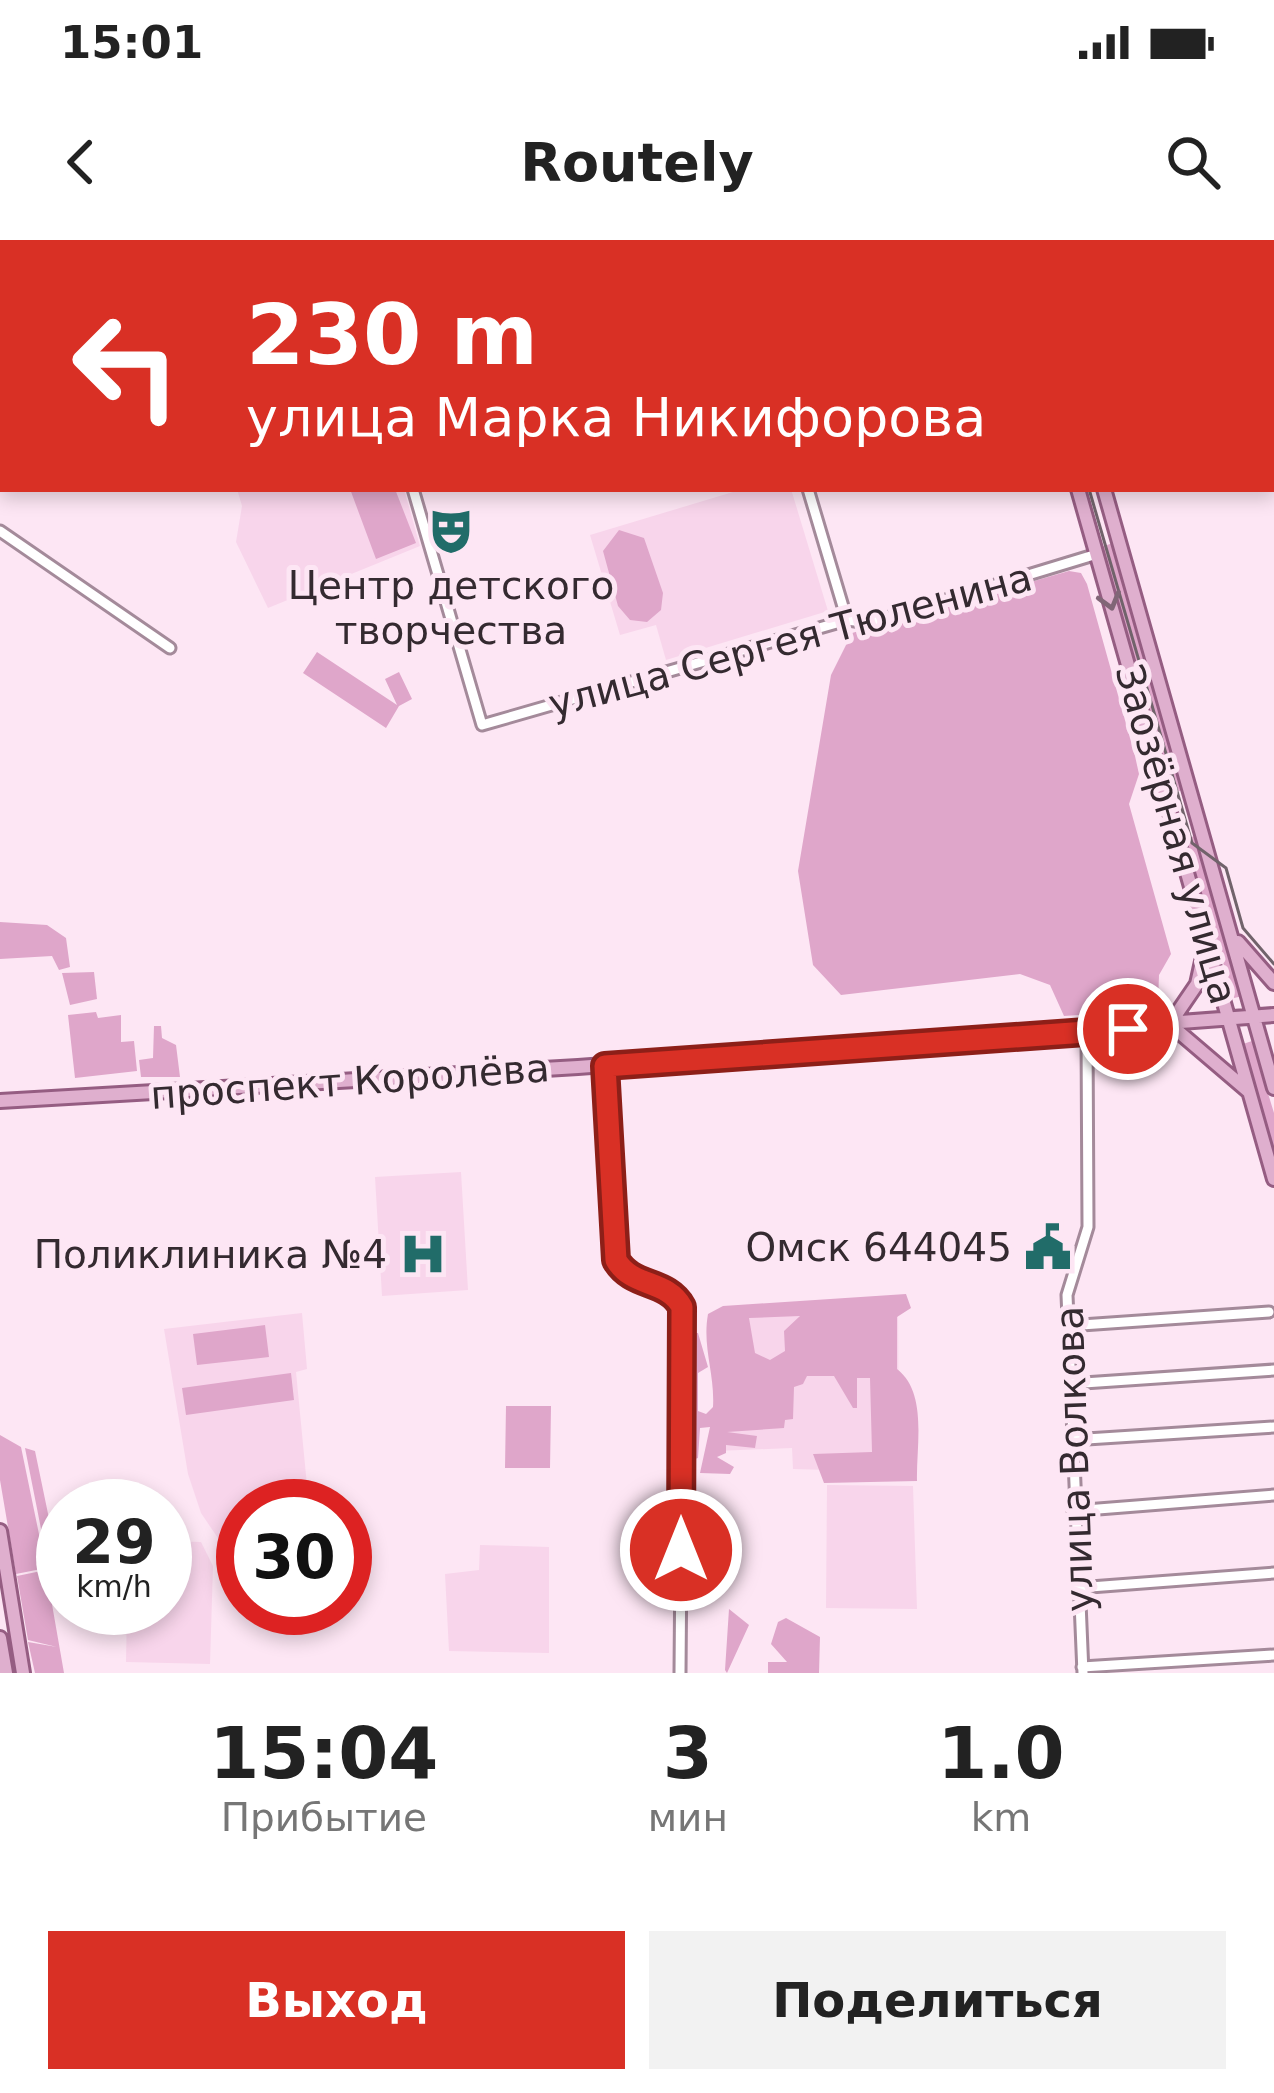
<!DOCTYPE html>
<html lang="ru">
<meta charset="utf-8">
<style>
body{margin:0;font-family:"DejaVu Sans",sans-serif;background:#f2f2f2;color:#222;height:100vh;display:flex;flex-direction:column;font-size:45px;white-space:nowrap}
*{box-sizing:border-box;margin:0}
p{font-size:39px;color:#767676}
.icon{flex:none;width:66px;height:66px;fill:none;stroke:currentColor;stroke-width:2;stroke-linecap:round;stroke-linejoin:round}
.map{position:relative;height:1433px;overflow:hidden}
.side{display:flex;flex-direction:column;background:#fff;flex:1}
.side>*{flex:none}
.banner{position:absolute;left:0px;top:0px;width:1275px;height:252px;box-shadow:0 6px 18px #0003;background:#d93025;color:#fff;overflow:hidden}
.speed{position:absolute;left:36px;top:1239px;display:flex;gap:24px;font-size:60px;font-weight:700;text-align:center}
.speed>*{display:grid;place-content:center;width:156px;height:156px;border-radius:50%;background:#fff;box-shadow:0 6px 18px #0003;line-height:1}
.speed small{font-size:30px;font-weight:400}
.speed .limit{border:18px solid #d22;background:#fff;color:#111}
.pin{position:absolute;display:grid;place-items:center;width:102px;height:102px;color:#fff;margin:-51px;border:6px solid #fff;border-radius:50%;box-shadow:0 3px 12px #0007}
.me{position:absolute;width:132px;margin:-66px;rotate:0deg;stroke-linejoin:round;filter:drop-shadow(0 0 9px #0008)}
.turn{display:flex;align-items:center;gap:42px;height:252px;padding:0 48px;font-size:54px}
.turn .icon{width:156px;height:156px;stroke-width:2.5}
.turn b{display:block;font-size:84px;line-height:102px}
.eta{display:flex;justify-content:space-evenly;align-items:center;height:204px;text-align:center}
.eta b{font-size:72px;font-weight:700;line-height:84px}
.cta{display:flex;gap:24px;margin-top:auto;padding:24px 48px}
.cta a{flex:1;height:138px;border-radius:0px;background:#d93025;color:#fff;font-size:48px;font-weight:700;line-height:138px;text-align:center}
.cta a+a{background:#f2f2f2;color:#222}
.status{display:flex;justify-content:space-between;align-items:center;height:84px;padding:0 60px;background:#fff;direction:ltr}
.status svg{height:33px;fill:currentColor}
header{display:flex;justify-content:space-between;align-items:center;height:156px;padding:0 48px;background:#fff;font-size:54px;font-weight:700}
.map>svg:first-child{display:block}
</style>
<div class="status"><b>15:01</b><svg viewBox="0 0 49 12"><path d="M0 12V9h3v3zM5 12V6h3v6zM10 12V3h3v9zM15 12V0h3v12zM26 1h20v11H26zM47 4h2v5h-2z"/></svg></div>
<header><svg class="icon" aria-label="back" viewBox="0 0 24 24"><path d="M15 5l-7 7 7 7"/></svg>Routely<svg class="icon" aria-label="search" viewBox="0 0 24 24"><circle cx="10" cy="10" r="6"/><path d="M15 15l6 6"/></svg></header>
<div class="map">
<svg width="1274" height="1433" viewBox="0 0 1274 1433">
<rect width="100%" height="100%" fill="#fde6f4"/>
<!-- built -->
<path fill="#f8d5eb" d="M 237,249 L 404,249 L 420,306 L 268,368 L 236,302 L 242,266 Z
M 743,249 L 791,249 L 828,371 L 666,420 L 656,385 L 620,395 L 590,295 Z
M 461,932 L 468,1050 L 382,1056 L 375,937 Z
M 898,1063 L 899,1232 L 793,1229 L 792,1208 L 716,1211 L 722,1069 Z
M 302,1073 L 307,1129 L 296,1132 L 309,1266 L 243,1266 L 243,1309 L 226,1310 L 201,1273 L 188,1234 L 164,1089 Z
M 827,1245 L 913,1246 L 917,1369 L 826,1368 Z
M 165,1301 L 201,1302 L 213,1326 L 210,1424 L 126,1422 L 127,1368 L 165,1368 Z
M 480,1305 L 549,1307 L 549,1413 L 449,1411 L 445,1334 L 479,1330 Z"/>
<!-- green -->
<path fill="#dfa6ca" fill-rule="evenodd" d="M 350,249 L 395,249 L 416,303 L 376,319 Z
M 619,290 L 644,298 L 663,353 L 661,370 L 647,382 L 630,380 L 618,366 L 603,311 Z
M 1113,303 L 1184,546 L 1180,551 L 1171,549 L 1101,307 Z
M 1069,331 L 1081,333 L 1087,344 L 1135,516 L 1139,534 L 1129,564 L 1171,714 L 1159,735 L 1158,763 L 1122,772 L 1064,776 L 1050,745 L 1020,734 L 841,755 L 813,725 L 798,631 L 831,435 L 852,393 Z
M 317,412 L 397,465 L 385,439 L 399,432 L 412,459 L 399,466 L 386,488 L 303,433 Z
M 1198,595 L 1243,756 L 1234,758 L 1185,599 Z
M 0,682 L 47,685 L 66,698 L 70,727 L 59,730 L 52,716 L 0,719 Z
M 94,732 L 97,759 L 70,765 L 62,733 Z
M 96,772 L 98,778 L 121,775 L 121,802 L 134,801 L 137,831 L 75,838 L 68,775 Z
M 154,786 L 161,786 L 162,798 L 176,805 L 180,837 L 141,837 L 139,820 L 153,818 Z
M 1252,801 L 1274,873 L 1274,915 L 1243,804 Z
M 906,1054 L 911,1068 L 897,1077 L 897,1129 C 928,1153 916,1206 917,1241 L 824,1243 L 813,1214 L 872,1212 L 870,1138 L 857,1138 L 857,1168 L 853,1168 L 834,1136 L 807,1136 L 803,1144 L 794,1147 L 793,1179 L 785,1180 L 784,1188 L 727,1192 L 757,1196 L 755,1208 L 726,1205 L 726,1213 L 717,1217 L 734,1227 L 730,1234 L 700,1233 L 710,1187 L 700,1188 L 698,1218 L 689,1221 L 692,1093 L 698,1093 L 708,1127 L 698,1133 L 698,1171 L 706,1174 L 713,1167 C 715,1134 702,1107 708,1074 L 723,1066 ZM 800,1076 L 784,1091 L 785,1111 L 770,1120 L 755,1113 L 749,1078 Z
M 265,1085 L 269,1117 L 197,1125 L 193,1094 Z
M 291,1133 L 294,1160 L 186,1175 L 182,1148 Z
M 506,1166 L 551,1166 L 550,1228 L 505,1228 Z
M 0,1195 L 21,1207 L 46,1328 L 16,1334 L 0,1240 Z
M 25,1208 L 35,1211 L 57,1317 L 47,1319 Z
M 46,1330 L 64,1433 L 35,1433 L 28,1402 L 57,1407 L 28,1400 L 17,1336 Z
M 729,1369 L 749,1385 L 727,1433 L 725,1430 Z
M 786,1378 L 820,1397 L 819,1433 L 768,1433 L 768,1422 L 787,1422 L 771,1404 L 778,1382 Z"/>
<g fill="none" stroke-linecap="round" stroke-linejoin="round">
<defs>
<path id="minor" d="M 333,0 L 334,3
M 1272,222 L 1274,222
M 413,249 L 482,485 L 847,380 L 870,383 L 1097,314
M 808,249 L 847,380
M 0,291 L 170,408
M 605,825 L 616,1020 L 635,1040 L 670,1051 L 683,1073 L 680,1433
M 1067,1086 L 1269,1072
M 1069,1144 L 1274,1130
M 1071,1200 L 1274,1187
M 1073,1271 L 1274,1255
M 1077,1348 L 1274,1333
M 1082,1427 L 1274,1415
M 1083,1433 L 1067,1055 L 1088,987 L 1087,792"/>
<path id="major" d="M 1006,0 L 1007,3
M 1033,0 L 1034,3
M 216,3 L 224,0
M 0,91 L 3,90
M 1078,249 L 1274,939
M 1104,249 L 1274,848
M 1238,702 L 1274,743
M 1169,785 L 1197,744 L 1207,699
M 1173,787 L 1248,851
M 0,861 L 578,827 L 1274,775
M 0,1291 L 23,1433
M 0,1398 L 6,1433"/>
</defs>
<!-- minor casing -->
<use href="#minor" stroke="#a48a9a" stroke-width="15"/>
<!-- major casing -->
<use href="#major" stroke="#955d82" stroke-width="18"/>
<!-- minor -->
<use href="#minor" stroke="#fff" stroke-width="9"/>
<!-- major -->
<use href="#major" stroke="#dfafce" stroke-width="12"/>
<!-- tram -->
<path stroke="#71636b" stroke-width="3" d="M 1023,0 L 1024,3
M 1089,249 L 1192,603 L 1226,628 L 1243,688 L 1274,724"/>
</g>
<!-- one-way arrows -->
<defs><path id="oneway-chevron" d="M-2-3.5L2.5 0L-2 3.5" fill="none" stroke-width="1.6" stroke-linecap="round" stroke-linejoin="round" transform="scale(3)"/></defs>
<use stroke="#816677" href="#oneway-chevron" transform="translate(1110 361) rotate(74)"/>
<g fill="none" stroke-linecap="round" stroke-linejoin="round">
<defs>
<path id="route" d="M 681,1310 L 682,1067 C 667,1039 632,1048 616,1020 L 605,826 L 1128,789"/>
</defs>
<!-- route casing -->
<use href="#route" stroke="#8d1f18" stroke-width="30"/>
<!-- route -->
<use href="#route" stroke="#d93025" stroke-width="21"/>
</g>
<!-- icons -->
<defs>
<symbol id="theatre-bare" viewBox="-9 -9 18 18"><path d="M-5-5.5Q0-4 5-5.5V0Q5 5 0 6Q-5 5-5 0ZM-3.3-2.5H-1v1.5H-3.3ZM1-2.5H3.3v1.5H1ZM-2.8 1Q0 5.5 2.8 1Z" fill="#216c69" stroke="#fde6f4" stroke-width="2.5" paint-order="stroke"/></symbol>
<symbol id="civic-bare" viewBox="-9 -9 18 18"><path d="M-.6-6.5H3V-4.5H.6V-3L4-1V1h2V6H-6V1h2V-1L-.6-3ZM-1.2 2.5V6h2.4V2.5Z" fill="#216c69" stroke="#fde6f4" stroke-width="2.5" paint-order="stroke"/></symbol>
<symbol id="hospital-bare" viewBox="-9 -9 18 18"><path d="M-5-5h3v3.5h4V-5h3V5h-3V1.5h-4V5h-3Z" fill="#216c69" stroke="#fde6f4" stroke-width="2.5" paint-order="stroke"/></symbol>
</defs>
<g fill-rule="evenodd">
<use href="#theatre-bare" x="418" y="258" width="66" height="66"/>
<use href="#civic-bare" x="1015" y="974" width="66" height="66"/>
<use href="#hospital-bare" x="390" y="981" width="66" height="66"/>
</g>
<g text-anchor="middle" stroke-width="10" stroke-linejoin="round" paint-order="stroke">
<!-- poi labels -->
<g font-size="39" fill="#342a30" stroke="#fde6f4" text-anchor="end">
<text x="451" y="359" text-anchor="middle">Центр детского<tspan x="451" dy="45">творчества</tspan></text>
<text x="1012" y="1021">Омск 644045</text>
<text x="387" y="1028">Поликлиника №4</text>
</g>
<!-- street labels -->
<g font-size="39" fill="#342a30" stroke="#fde6f4">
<text transform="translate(790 400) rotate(-15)" y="14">улица Сергея Тюленина</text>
<text transform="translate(1177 594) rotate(74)" y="14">Заозёрная улица</text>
<text transform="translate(350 841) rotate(-4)" y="14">проспект Королёва</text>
<text transform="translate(1074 1219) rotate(-92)" y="14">улица Волкова</text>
</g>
</g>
</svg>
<div class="speed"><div>29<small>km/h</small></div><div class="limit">30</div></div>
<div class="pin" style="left:1128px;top:789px;background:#d93025"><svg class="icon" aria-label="arrive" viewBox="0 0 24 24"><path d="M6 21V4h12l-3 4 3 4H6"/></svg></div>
<svg class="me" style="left:681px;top:1310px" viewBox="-20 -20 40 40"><circle r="17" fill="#d93025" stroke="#fff" stroke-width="3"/><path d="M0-11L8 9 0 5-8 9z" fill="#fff"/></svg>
<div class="banner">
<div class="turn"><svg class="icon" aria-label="left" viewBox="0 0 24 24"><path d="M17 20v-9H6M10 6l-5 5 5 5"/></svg><div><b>230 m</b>улица Марка Никифорова</div></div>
</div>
</div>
<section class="side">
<div class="eta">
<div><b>15:04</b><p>Прибытие</p></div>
<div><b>3</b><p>мин</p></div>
<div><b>1.0</b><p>km</p></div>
</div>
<div class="cta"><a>Выход</a><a>Поделиться</a></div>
</section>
